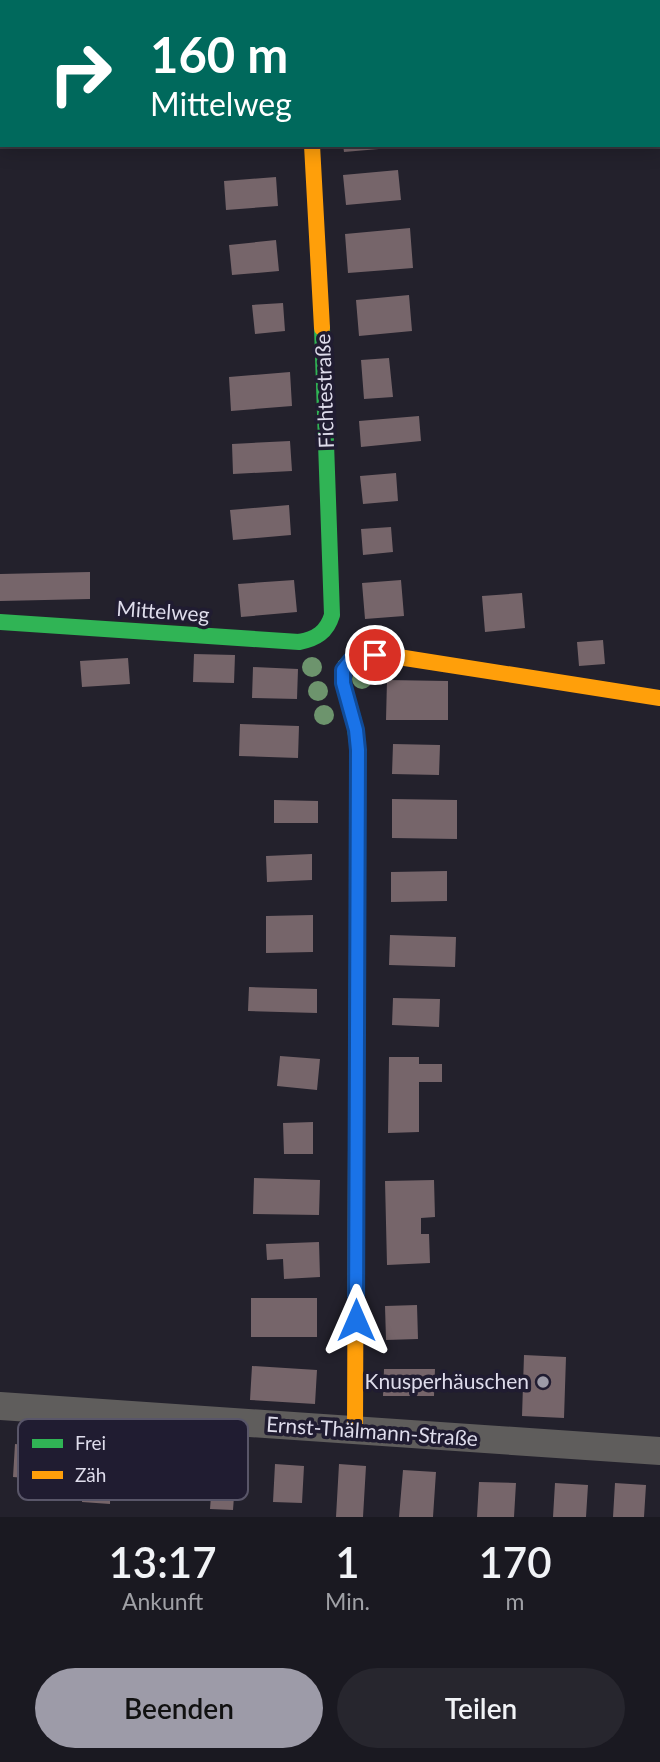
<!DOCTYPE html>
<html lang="de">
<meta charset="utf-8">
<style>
body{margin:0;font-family:Lato,sans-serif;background:#27262e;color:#f1f3f6;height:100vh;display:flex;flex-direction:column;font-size:26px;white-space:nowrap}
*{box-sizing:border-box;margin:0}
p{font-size:23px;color:#9fa0a5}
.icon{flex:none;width:38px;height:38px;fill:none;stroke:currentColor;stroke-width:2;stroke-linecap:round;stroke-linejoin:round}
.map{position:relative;height:1517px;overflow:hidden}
.drawer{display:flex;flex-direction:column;background:#1a1921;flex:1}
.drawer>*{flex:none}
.top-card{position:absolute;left:0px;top:0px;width:662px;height:147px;box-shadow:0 4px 18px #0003,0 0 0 2px #38383f;background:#00695c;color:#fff;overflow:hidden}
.pin{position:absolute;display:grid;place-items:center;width:60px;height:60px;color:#fff;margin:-30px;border:4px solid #fff;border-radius:50%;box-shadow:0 2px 7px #0007}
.me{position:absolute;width:77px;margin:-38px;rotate:0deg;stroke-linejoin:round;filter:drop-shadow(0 0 5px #0008)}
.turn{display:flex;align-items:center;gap:24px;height:147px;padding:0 35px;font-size:32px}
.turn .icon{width:91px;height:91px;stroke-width:2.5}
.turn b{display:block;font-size:49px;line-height:60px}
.eta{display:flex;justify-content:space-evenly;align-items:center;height:119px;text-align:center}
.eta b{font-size:42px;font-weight:600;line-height:49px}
.action{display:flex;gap:14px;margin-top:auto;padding:14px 35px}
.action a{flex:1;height:80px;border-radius:42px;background:#9d9ba8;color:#111;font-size:28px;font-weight:600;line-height:80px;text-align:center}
.action a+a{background:#27262e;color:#f1f3f6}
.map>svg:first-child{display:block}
</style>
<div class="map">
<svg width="660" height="1517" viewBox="0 0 660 1517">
<rect width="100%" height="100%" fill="#23212c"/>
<!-- building -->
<path fill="#76656a" d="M 343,145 L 402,145 L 402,147 L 344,152 Z
M 398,170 L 401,200 L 346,205 L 343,175 Z
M 276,177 L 278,206 L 226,210 L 224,181 Z
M 410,228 L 413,268 L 348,273 L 345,234 Z
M 276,240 L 279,271 L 232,275 L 229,245 Z
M 409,295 L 412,331 L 359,336 L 356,300 Z
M 283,303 L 285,331 L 255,334 L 252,305 Z
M 389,358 L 393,397 L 364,399 L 361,360 Z
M 290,372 L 292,406 L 231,411 L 229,377 Z
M 419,416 L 421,441 L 361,447 L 359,421 Z
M 290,441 L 292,471 L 233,474 L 232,444 Z
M 396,473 L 398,501 L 363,504 L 360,476 Z
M 289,505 L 291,535 L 233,540 L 230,510 Z
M 391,527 L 393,552 L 363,555 L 361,529 Z
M 90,572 L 90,599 L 0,601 L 0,574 Z
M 294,580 L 297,612 L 241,617 L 238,584 Z
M 401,580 L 404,616 L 365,619 L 362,583 Z
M 522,593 L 525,628 L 485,632 L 482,596 Z
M 603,640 L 605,664 L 579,666 L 577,642 Z
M 194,654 L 235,655 L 234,683 L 193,682 Z
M 128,658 L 130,684 L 82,687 L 80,661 Z
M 253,667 L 298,669 L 297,699 L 252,698 Z
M 387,680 L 448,681 L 448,720 L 386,720 Z
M 240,724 L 299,726 L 298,758 L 239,756 Z
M 393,744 L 440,745 L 439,775 L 392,774 Z
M 392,799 L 457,800 L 457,839 L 392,838 Z
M 274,800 L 318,801 L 318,823 L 274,823 Z
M 312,854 L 312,880 L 267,882 L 266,856 Z
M 447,871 L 447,901 L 391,902 L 391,872 Z
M 313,915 L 313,952 L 266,953 L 266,916 Z
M 390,935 L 456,937 L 455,967 L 389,965 Z
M 249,987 L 317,989 L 317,1013 L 248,1011 Z
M 393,998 L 440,999 L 439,1027 L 392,1025 Z
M 280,1056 L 320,1059 L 317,1090 L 277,1086 Z
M 389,1057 L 419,1057 L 419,1064 L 442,1064 L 442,1082 L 419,1082 L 419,1132 L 388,1133 Z
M 313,1122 L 313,1154 L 284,1154 L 283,1123 Z
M 254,1178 L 320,1180 L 319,1215 L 253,1214 Z
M 434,1180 L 435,1217 L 421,1218 L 421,1234 L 429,1234 L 430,1263 L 387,1265 L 385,1181 Z
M 319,1242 L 320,1277 L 284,1279 L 283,1259 L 267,1260 L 266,1244 Z
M 251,1298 L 317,1298 L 317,1337 L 251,1337 Z
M 417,1305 L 418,1339 L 386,1340 L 385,1306 Z
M 524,1355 L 566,1357 L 564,1418 L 522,1416 Z
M 252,1366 L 317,1370 L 315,1404 L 250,1400 Z
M 384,1369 L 435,1369 L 434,1396 L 383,1396 Z
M 15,1444 L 52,1447 L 50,1480 L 13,1477 Z
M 83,1448 L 111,1449 L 110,1504 L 82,1502 Z
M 214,1455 L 237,1456 L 233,1510 L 210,1509 Z
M 275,1464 L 304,1466 L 302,1503 L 273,1502 Z
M 339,1464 L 366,1466 L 363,1517 L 336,1517 Z
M 403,1470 L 436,1472 L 433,1517 L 399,1517 Z
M 479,1482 L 516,1483 L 514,1517 L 477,1517 Z
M 555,1483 L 588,1485 L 586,1517 L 553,1517 Z
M 615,1483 L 646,1485 L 644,1517 L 613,1517 Z"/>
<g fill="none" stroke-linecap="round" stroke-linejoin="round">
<!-- street -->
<path stroke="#5f5d5c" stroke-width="28" d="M 304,0 L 304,2
M 0,1406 L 660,1451"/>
<!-- fast -->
<path stroke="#30b455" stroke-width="16" d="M 0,622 L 299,642 C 316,639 327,632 332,615 L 322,328
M 345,666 L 342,680 L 354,721 L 358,750 L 356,1149"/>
<!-- slow -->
<path stroke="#ff9f0a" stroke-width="16" d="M 312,145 L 322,328
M 345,666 L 359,657 L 392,656 L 660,698
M 355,1431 L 356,1149"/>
</g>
<!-- trees -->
<g fill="#6d946d">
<circle cx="312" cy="667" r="10"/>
<circle cx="362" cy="679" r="10"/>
<circle cx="318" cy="691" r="10"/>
<circle cx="324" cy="715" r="10"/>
</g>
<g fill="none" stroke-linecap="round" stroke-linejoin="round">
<defs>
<path id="route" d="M 356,1320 L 358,750 L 356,730 L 343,683 L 343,670 L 351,660 L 375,655"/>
</defs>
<!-- route casing -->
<use href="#route" stroke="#114b97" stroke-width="18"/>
<!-- route -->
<use href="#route" stroke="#1a73e8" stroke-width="12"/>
</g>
<!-- markers -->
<circle fill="#9d9ba8" stroke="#201c31" stroke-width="2.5" cx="543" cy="1382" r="7"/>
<g text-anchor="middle" stroke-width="7" stroke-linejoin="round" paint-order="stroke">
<!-- street labels -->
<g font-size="21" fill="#dedceb" stroke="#201c31">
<text transform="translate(325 391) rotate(-92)" y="7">Fichtestraße</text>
<text transform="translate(163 612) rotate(4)" y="7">Mittelweg</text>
<text transform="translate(372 1432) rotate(4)" y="7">Ernst-Thälmann-Straße</text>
</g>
<!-- poi labels -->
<g font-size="21" fill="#dedceb" stroke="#201c31" text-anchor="end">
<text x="529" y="1389">Knusperhäuschen</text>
</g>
</g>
<!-- legend -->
<rect x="18" y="1419" width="230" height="81" rx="10" fill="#201c31" stroke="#595669" stroke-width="2"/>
<rect x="32" y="1439" width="31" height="9" fill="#30b455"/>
<rect x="32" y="1471" width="31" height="8" fill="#ff9f0a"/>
<g font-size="19" fill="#dedceb">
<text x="75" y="1450">Frei</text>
<text x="75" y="1482">Zäh</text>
</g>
</svg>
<div class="pin" style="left:375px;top:655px;background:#d93025"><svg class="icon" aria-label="arrive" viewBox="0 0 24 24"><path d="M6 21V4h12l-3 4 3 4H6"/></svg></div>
<svg class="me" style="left:356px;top:1320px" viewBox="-20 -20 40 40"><path d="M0-17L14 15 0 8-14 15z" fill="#1a73e8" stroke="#fff" stroke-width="4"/></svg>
<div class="top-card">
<div class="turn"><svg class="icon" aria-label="right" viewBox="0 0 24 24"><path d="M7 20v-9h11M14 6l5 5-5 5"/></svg><div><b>160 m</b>Mittelweg</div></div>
</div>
</div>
<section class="drawer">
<div class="eta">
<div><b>13:17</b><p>Ankunft</p></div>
<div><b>1</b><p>Min.</p></div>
<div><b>170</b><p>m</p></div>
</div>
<div class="action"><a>Beenden</a><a>Teilen</a></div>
</section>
